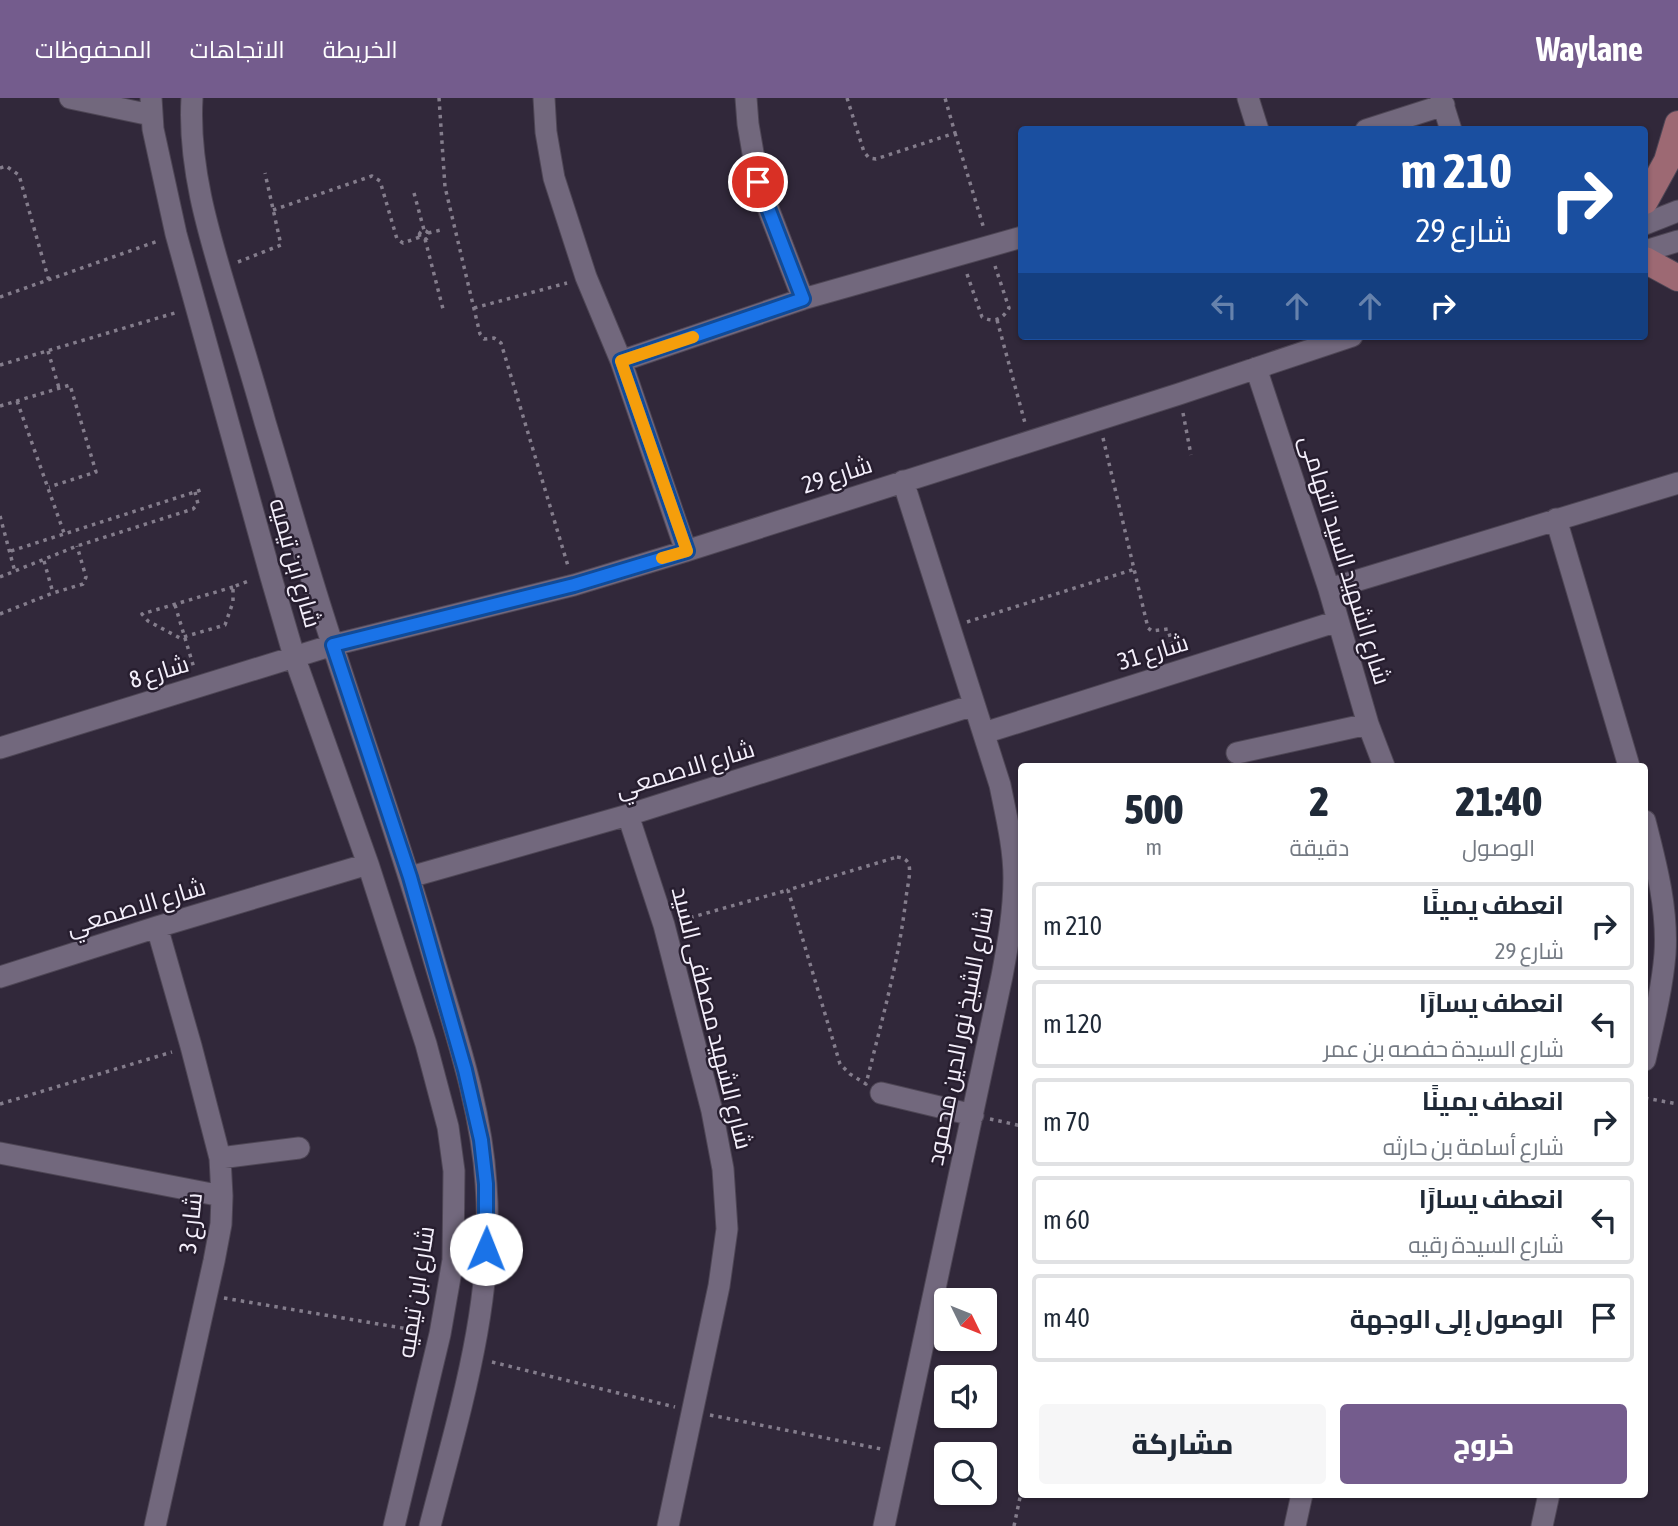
<!DOCTYPE html>
<html lang="ar">
<meta charset="utf-8">
<style>
body{margin:0;font-family:"Asap Condensed",Cairo,sans-serif;background:#f6f6f7;color:#1f2937;direction:rtl;height:100vh;display:flex;flex-direction:column;font-size:26px;white-space:nowrap}
*{box-sizing:border-box;margin:0}
p{font-size:23px;color:#747a83}
.icon{flex:none;width:38px;height:38px;fill:none;stroke:currentColor;stroke-width:2;stroke-linecap:round;stroke-linejoin:round}
.map{position:relative;flex:1;overflow:hidden;direction:ltr}
.details{position:absolute;left:1018px;top:665px;width:630px;height:735px;display:flex;flex-direction:column;background:#fff;border-radius:7px;box-shadow:0 2px 5px #0004;direction:rtl}
.details>*{flex:none}
.top-card{position:absolute;left:1018px;top:28px;width:630px;height:214px;border-radius:7px;box-shadow:0 2px 5px #0004;direction:rtl;background:#1a4fa0;color:#fff;overflow:hidden}
.needle{width:46px;rotate:133deg}
.buttons{position:absolute;left:934px;top:1190px;display:grid;gap:14px}
.buttons a{display:grid;place-items:center;width:63px;height:63px;border-radius:7px;background:#fff;box-shadow:0 2px 5px #0004;font-size:35px}
.pin{position:absolute;display:grid;place-items:center;width:60px;height:60px;color:#fff;margin:-30px;border:4px solid #fff;border-radius:50%;box-shadow:0 2px 7px #0007}
.me{position:absolute;width:77px;margin:-38px;rotate:1deg;stroke-linejoin:round;filter:drop-shadow(0 0 5px #0008)}
.turn{display:flex;align-items:center;gap:24px;height:147px;padding:0 21px;font-size:32px}
.turn .icon{width:91px;height:91px;stroke-width:2.5}
.turn b{display:block;font-size:49px;line-height:60px}
.lanes{display:flex;align-items:center;height:66px;padding:0 21px;background:#0003;justify-content:center;gap:35px;direction:ltr}
.lanes .off{opacity:.35}
.eta{display:flex;justify-content:space-evenly;align-items:center;height:119px;text-align:center}
.eta b{font-size:42px;font-weight:800;line-height:49px}
.primary-button{display:flex;gap:14px;margin-top:auto;padding:14px 21px}
.primary-button a{flex:1;height:80px;border-radius:7px;background:#745c8d;color:#fff;font-size:28px;font-weight:800;line-height:80px;text-align:center}
.primary-button a+a{background:#f6f6f7;color:#1f2937}
ul{padding:0;list-style:none}
li{display:flex;align-items:center;gap:21px;height:88px;margin:0 14px 10px;padding:0 7px;border:4px solid #e0e1e3;border-radius:7px}
li div{flex:1}
li b{display:block;font-size:26px}
li em{font-style:normal}
header{display:flex;align-items:center;gap:42px;box-sizing:border-box;height:98px;padding:0 35px;background:#745c8d;color:#fff}
header strong{font-size:33px}
nav{display:flex;gap:38px;margin-inline-start:auto;font-size:24px}
.map>svg:first-child{display:block}
</style>
<header>
<strong>Waylane</strong>
<nav><a>الخريطة</a><a>الاتجاهات</a><a>المحفوظات</a></nav>
</header>
<div class="map">
<svg width="1678" height="1428" viewBox="0 0 1678 1428">
<rect width="100%" height="100%" fill="#31283a"/>
<g fill="none" stroke-linecap="round" stroke-linejoin="round">
<defs>
<path id="minor" d="M 70,0 L 151,17
M 151,0 L 153,31 L 176,136 L 271,479 L 294,558 L 368,766 L 426,946 L 448,1029 L 454,1073 L 453,1162 L 440,1236 L 394,1428
M 192,0 C 188,67 208,133 227,196 C 240,239 253,281 265,324 C 288,400 309,476 334,551 C 366,650 401,748 430,848 C 452,925 481,1005 486,1086 C 495,1204 459,1315 430,1428
M 544,0 L 546,34 L 554,80 L 586,179 L 621,263 L 686,453
M 746,0 L 748,26 L 758,84 L 803,201
M 1248,0 L 1258,32
M 1441,0 L 1451,32
M 1366,32 L 1444,7
M 1645,126 L 1678,113
M 1645,153 L 1678,143
M 621,263 L 803,201 L 1022,139
M 1256,270 L 1329,491 L 1368,626 L 1384,668
M 1556,421 L 1629,668
M 1329,491 L 1678,385
M 984,635 L 1338,523
M 0,650 L 333,547 L 574,487 L 686,453 L 1179,296 L 1352,238
M 1237,655 L 1368,626
M 628,717 L 664,827 L 712,1013 L 723,1071 L 727,1131 L 719,1188 L 668,1428
M 1645,723 C 1656,766 1668,811 1665,856 C 1662,892 1653,927 1645,962
M 410,779 L 628,717 L 974,607
M 0,879 L 157,829 L 368,766
M 881,995 L 973,1017
M 0,1055 L 222,1098
M 220,1060 L 299,1050
M 155,1428 L 214,1163 L 221,1126 L 222,1098 L 220,1060 L 191,948 L 157,829
M 884,1428 L 1002,878 C 1008,846 1014,813 1014,780 C 1014,749 1006,717 1000,687 L 903,383
M 1295,1428 L 1302,1396
M 1542,1428 L 1549,1396"/>
<path id="major" d="M 1645,103 L 1667,63 L 1678,26
M 1645,162 L 1678,180"/>
</defs>
<!-- minor casing -->
<use href="#minor" stroke="#4e4655" stroke-width="23"/>
<!-- major casing -->
<use href="#major" stroke="#4e4655" stroke-width="28"/>
<!-- path -->
<path stroke="#847d8c" stroke-width="3.5" stroke-dasharray="3.5 5" stroke-linecap="butt" d="M 439,0 L 445,89 L 480,236 L 484,241 L 494,240 L 501,245 L 568,468
M 847,0 L 864,54 L 869,60 L 876,61 L 955,35 L 945,0
M 955,35 L 984,131
M 0,70 L 6,68 L 19,77 L 49,183
M 414,95 L 424,132
M 273,112 L 372,78 L 380,83 L 397,141 L 403,145 L 420,139
M419.5 137a4.5 4.5 0 1 1 9 0a4.5 4.5 0 1 1-9 0Z
M 428,135 L 441,132
M 425,141 L 443,211
M 238,164 L 281,147 L 265,75
M 967,176 L 982,219 C 994,225 1002,222 1009,210 L 995,168
M 0,199 L 158,143
M 474,210 L 567,185
M 997,222 L 1025,325
M 48,253 L 59,290
M 0,267 L 178,214
M 17,303 L 64,435
M 0,308 L 70,287 L 96,374 L 49,389
M 1183,315 L 1191,357
M 1103,340 L 1148,530 L 1152,533 L 1168,531 L 1174,554
M 0,418 L 15,474
M 11,453 L 201,392
M 44,463 L 53,495
M 0,479 L 77,448 L 193,411 L 198,406 L 195,394
M 233,489 L 142,516 L 148,523 L 180,540 L 225,527 L 233,504 L 233,489 L 251,482
M 175,507 L 194,570
M 0,516 L 53,495 L 83,486 L 86,479 L 77,448
M 967,524 L 1135,471
M 897,759 C 903,760 907,761 909,767 C 911,776 907,790 906,800 C 899,863 881,925 866,986 L 850,976 L 840,966 L 788,792 Z
M 682,822 L 788,792
M 1645,1000 L 1678,1006
M 0,1006 L 172,954
M 990,1021 L 1022,1028
M 224,1200 L 420,1233
M 492,1264 L 675,1309
M 710,1317 L 881,1351
M 1014,1428 L 1022,1390"/>
<!-- minor -->
<use href="#minor" stroke="#72687d" stroke-width="21"/>
<!-- major -->
<use href="#major" stroke="#9d6973" stroke-width="26"/>
</g>
<g fill="none" stroke-linecap="round" stroke-linejoin="round">
<defs>
<path id="route" d="M 486,1151 L 486,1086 L 481,1042 L 465,972 L 410,779 L 333,547 L 574,487 L 687,453 L 621,263 L 803,201 L 758,84"/>
</defs>
<!-- route casing -->
<use href="#route" stroke="#114b97" stroke-width="18"/>
<!-- route -->
<use href="#route" stroke="#1a73e8" stroke-width="12"/>
<!-- slow -->
<path stroke="#f59e0b" stroke-width="12" d="M 662,460 L 687,453 L 621,263 L 693,239"/>
</g>
<g text-anchor="middle" stroke-width="5" stroke-linejoin="round" paint-order="stroke">
<!-- street labels -->
<g font-size="24" fill="#f4effb" stroke="#271e2f">
<text transform="translate(837 377) rotate(-18)" y="8">شارع 29</text>
<text transform="translate(1345 462) rotate(73)" y="8">شارع الشهيد السيد التهامى</text>
<text transform="translate(295 465) rotate(74)" y="8">شارع ابن تيميه</text>
<text transform="translate(1153 554) rotate(-17)" y="8">شارع 31</text>
<text transform="translate(159 574) rotate(-17)" y="8">شارع 8</text>
<text transform="translate(685 671) rotate(-17)" y="8">شارع الاصمعي</text>
<text transform="translate(136 809) rotate(-17)" y="8">شارع الاصمعي</text>
<text transform="translate(712 920) rotate(76)" y="8">شارع الشهيد مصطفى السيد</text>
<text transform="translate(960 938) rotate(-79)" y="8">شارع الشيخ نور الدين محمود</text>
<text transform="translate(191 1125) rotate(-84)" y="8">شارع 3</text>
<text transform="translate(416 1194) rotate(-81)" y="8">شارع ابن تيميه</text>
</g>
</g>
</svg>
<div class="buttons">
<a><svg class="needle" viewBox="-14 -14 28 28"><path d="M0-13l5 13h-10z" fill="#e53935"/><path d="M0 13l5-13h-10z" fill="#747a83"/></svg></a>
<a><svg class="icon" aria-label="sound" viewBox="0 0 24 24"><path d="M4 9h4l5-4v14l-5-4H4zM17 9q2 3 0 6"/></svg></a>
<a><svg class="icon" aria-label="search" viewBox="0 0 24 24"><circle cx="10" cy="10" r="6"/><path d="M15 15l6 6"/></svg></a>
</div>
<div class="pin" style="left:758px;top:84px;background:#d93025"><svg class="icon" aria-label="arrive" viewBox="0 0 24 24"><path d="M6 21V4h12l-3 4 3 4H6"/></svg></div>
<svg class="me" style="left:486px;top:1151px" viewBox="-20 -20 40 40"><circle r="19" fill="#fff"/><path d="M0-13L10 11 0 6-10 11z" fill="#1a73e8"/></svg>
<div class="top-card">
<div class="turn"><svg class="icon" aria-label="right" viewBox="0 0 24 24"><path d="M7 20v-9h11M14 6l5 5-5 5"/></svg><div><b>210 m</b>شارع 29</div></div>
<div class="lanes"><svg class="icon off" aria-label="left" viewBox="0 0 24 24"><path d="M17 20v-9H6M10 6l-5 5 5 5"/></svg><svg class="icon off" aria-label="ahead" viewBox="0 0 24 24"><path d="M12 20V5M6 11l6-6 6 6"/></svg><svg class="icon off" aria-label="ahead" viewBox="0 0 24 24"><path d="M12 20V5M6 11l6-6 6 6"/></svg><svg class="icon" aria-label="right" viewBox="0 0 24 24"><path d="M7 20v-9h11M14 6l5 5-5 5"/></svg></div>
</div>
<section class="details">
<div class="eta">
<div><b>21:40</b><p>الوصول</p></div>
<div><b>2</b><p>دقيقة</p></div>
<div><b>500</b><p>m</p></div>
</div>
<ul>
<li><svg class="icon" aria-label="right" viewBox="0 0 24 24"><path d="M7 20v-9h11M14 6l5 5-5 5"/></svg><div><b>انعطف يمينًا</b><p>شارع 29</p></div><em>210 m</em></li>
<li><svg class="icon" aria-label="left" viewBox="0 0 24 24"><path d="M17 20v-9H6M10 6l-5 5 5 5"/></svg><div><b>انعطف يسارًا</b><p>شارع السيدة حفصه بن عمر</p></div><em>120 m</em></li>
<li><svg class="icon" aria-label="right" viewBox="0 0 24 24"><path d="M7 20v-9h11M14 6l5 5-5 5"/></svg><div><b>انعطف يمينًا</b><p>شارع أسامة بن حارثه</p></div><em>70 m</em></li>
<li><svg class="icon" aria-label="left" viewBox="0 0 24 24"><path d="M17 20v-9H6M10 6l-5 5 5 5"/></svg><div><b>انعطف يسارًا</b><p>شارع السيدة رقيه</p></div><em>60 m</em></li>
<li><svg class="icon" aria-label="arrive" viewBox="0 0 24 24"><path d="M6 21V4h12l-3 4 3 4H6"/></svg><div><b>الوصول إلى الوجهة</b></div><em>40 m</em></li>
</ul>
<div class="primary-button"><a>خروج</a><a>مشاركة</a></div>
</section>
</div>
